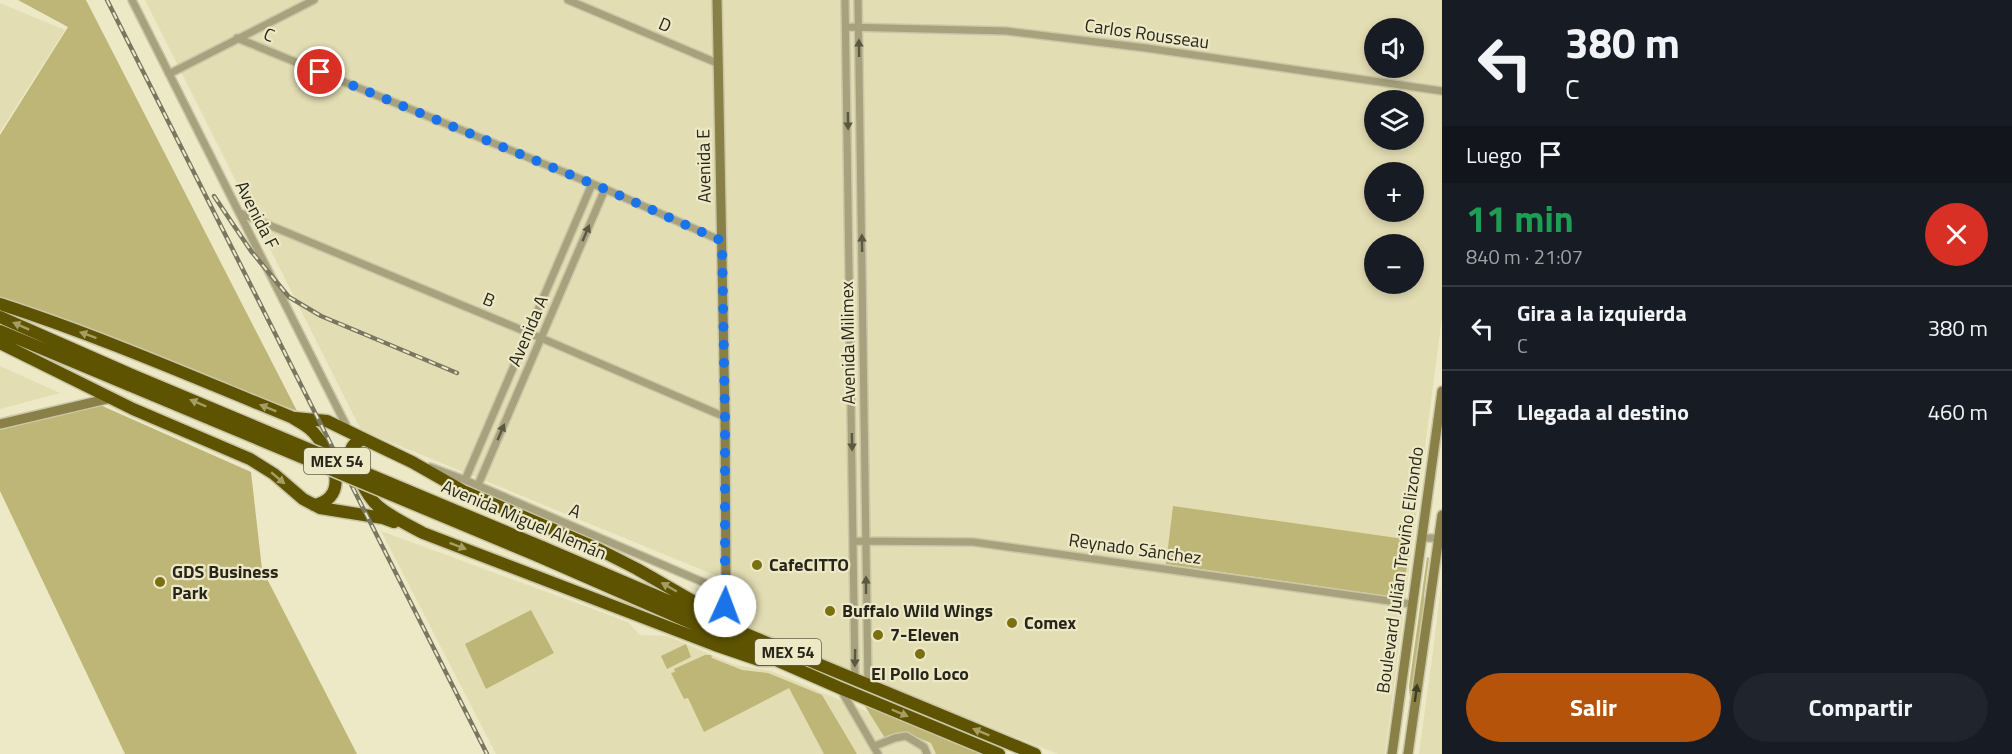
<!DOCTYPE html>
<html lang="es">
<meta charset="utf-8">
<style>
body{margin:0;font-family:"Titillium Web",sans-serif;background:#20242c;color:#f1f3f6;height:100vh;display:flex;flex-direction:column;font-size:22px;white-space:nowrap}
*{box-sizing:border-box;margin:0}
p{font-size:20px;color:#9ea1a6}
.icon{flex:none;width:33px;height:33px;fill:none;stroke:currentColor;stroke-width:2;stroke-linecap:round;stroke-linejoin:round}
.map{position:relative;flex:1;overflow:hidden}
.side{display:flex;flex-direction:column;background:#171b24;width:570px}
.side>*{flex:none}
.top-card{background:#171b24;color:#f1f3f6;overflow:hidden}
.tools{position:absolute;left:1364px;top:18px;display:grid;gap:12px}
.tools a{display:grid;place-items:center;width:60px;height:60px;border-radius:50%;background:#171b24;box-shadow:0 3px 9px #0003;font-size:30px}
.pin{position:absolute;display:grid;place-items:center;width:51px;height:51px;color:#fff;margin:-26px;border:3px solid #fff;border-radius:50%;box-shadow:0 2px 6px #0007}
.me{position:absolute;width:66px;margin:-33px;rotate:2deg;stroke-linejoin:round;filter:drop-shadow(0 0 4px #0008)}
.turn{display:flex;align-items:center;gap:21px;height:126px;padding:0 24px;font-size:27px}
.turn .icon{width:78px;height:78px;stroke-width:2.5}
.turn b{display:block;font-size:42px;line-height:51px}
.then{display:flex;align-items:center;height:57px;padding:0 24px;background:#0003;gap:12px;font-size:22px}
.round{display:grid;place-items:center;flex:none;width:63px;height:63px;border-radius:32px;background:#20242c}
.summary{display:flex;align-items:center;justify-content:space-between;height:102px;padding:0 24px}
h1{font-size:36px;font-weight:700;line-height:45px;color:#1e9e55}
.primary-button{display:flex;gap:12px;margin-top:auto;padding:12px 24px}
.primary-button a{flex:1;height:69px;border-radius:36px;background:#b45309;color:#fff;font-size:24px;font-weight:700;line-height:69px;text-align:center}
.primary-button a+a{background:#20242c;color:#f1f3f6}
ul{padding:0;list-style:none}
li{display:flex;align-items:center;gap:18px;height:84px;padding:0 24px;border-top:2px solid #363941}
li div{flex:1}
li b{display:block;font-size:22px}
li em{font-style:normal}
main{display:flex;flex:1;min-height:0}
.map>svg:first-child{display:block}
</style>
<main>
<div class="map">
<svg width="1442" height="754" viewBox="0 0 1442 754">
<rect width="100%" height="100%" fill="#ede9c6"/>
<!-- built -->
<path fill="#e3ddb4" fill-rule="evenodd" d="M 145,0 L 712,0 L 722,578 L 361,430 Z
M 719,0 L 1442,0 L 1442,317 L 1385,754 L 1058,754 L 735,624 L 732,596 ZM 1374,28 L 1413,28 L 1413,68 L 1374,68 ZM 1374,100 L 1413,100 L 1413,140 L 1374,140 ZM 1374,172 L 1413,172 L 1413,212 L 1374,212 ZM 1374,244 L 1413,244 L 1413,284 L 1374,284 Z
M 0,3 L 65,30 L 0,132 Z
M 0,366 L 60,393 L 0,409 Z
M 381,531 L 628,622 L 640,635 L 667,636 L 735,665 L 771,671 L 967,754 L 496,754 Z
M 1441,587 L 1442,754 L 1419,754 L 1432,659 Z"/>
<!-- green -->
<path fill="#beb677" d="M 18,0 L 86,0 L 297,411 L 0,298 L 0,135 L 68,27 Z
M 100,405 L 251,472 L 262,569 L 357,754 L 125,754 L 0,491 L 0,430 Z
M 1173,506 L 1411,540 L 1402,598 L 1166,564 Z
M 1427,557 L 1429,558 L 1424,596 L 1425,610 L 1407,731 L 1410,698 L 1409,686 Z
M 531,610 L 554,653 L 486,689 L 465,644 Z
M 686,644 L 691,657 L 667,669 L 661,656 Z
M 705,655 L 711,655 L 712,658 L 742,670 L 768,673 L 822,695 L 857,754 L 824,754 L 789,688 L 704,732 L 688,698 L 684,699 L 671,673 L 675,672 L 674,669 Z
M 863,703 L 985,754 L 936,754 L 931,743 L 904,732 L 885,738 Z"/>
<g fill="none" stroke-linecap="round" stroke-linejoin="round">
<defs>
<path id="street" d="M 132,0 L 348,429
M 568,0 L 717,63
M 845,0 L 855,680
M 858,0 L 868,685
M 846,27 L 1006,31 L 1146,48 L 1442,91
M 237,38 L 605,189 L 722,241
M 169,74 L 314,0
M 240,213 L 541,338 L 725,417
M 430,467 L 465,480 L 726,592
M 465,480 L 592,184
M 478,485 L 605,189
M 1421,538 L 1442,538
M 853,541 L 973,542 L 1411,604
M 841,690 L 878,754
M 875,746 L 895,738 L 906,736 L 924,747 L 927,754"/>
<path id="secondary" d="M 717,0 L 725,417 L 726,592 L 724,619
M 0,424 L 111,398
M 1392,754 L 1442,391
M 1408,754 L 1442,515"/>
<path id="highway" d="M 0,304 C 99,336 195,378 291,417 C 299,422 308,426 314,433 C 332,453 352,498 314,505
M 0,317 L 132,375
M 0,331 L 129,385
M 0,343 L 133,409 L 250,459 L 274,474 L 303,499 L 320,508 L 383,518 L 394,522
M 295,418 L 327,421 L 364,439
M 542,547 L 713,620
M 538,556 L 840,688 L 999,754
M 729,627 L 1035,754
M 735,630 L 724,619 L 637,569 L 594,547 L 463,491 L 412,462 L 364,439 C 358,441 352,444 351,451 C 349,463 368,498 378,506 C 391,517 408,525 423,533 L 715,645 L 759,660 L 777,660"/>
</defs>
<!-- street casing -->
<use href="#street" stroke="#cac6a7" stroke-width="10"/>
<!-- secondary casing -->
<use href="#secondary" stroke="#cac6a7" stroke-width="12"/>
<!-- highway casing -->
<use href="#highway" stroke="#cac6a7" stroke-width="15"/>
<!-- street -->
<use href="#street" stroke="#a7a27d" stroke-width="7"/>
<!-- secondary -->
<use href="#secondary" stroke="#888046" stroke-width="9"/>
<!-- highway -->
<use href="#highway" stroke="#5d5300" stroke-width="12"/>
<defs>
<path id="rail" d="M 107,0 L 487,754
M 214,196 L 251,251 L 289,297 L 321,316 L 457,373"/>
</defs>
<!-- rail casing -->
<use href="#rail" stroke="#797661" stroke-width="4.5"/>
<!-- rail -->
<use href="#rail" stroke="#ede9c6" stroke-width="2" stroke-dasharray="7" stroke-linecap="butt"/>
<defs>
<path id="highway-bridge" d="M 132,375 L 542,547
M 129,385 L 538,556"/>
</defs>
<!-- highway-bridge casing -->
<use href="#highway-bridge" stroke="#cac6a7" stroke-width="15" stroke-linecap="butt"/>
<!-- highway-bridge -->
<use href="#highway-bridge" stroke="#5d5300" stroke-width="12"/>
</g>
<!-- one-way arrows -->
<defs><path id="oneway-solid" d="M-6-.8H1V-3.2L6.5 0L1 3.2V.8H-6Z" transform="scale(1.5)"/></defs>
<g fill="#5b5842">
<use href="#oneway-solid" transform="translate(859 48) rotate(-91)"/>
<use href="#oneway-solid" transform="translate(848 121) rotate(89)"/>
<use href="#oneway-solid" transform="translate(586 233) rotate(-67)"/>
<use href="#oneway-solid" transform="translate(862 243) rotate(-91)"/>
<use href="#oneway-solid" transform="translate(501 432) rotate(-67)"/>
<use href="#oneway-solid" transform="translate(852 442) rotate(89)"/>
<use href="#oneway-solid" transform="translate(866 585) rotate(-90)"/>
<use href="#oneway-solid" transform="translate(855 658) rotate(91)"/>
</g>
<g fill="#a59e63">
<use href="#oneway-solid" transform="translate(21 326) rotate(-156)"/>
<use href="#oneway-solid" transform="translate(88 335) rotate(-160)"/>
<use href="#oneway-solid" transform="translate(198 403) rotate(-157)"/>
<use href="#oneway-solid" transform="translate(268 408) rotate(-158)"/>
<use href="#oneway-solid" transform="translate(278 478) rotate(40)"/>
<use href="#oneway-solid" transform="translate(458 546) rotate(21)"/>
<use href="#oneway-solid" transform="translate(669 587) rotate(-150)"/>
<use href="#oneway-solid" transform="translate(900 713) rotate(23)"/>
<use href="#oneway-solid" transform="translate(981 732) rotate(-158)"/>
</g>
<use fill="#403c25" href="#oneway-solid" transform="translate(1416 693) rotate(-82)"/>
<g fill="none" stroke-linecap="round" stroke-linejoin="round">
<!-- route -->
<path stroke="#1a73e8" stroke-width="10" stroke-dasharray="0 18" d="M 320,72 L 605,189 L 722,241 L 725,417 L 725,606"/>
</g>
<!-- markers -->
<g fill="#7b700f" stroke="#ede9c6" stroke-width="2">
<circle cx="757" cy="565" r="6"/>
<circle cx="160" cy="582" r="6"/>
<circle cx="830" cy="611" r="6"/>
<circle cx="1012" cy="623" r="6"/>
<circle cx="878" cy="635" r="6"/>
<circle cx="920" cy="654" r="6"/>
</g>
<g text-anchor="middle" stroke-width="4.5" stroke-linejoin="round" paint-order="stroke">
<!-- shield labels -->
<g fill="#ede9c6" stroke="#63604e" stroke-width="1.5">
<rect x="304" y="448" width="66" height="26" rx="4.5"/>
<rect x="755" y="639" width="66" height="26" rx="4.5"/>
</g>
<g font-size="16" font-weight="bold" fill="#28261a">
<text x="337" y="467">MEX 54</text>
<text x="788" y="658">MEX 54</text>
</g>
<!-- street labels -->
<g font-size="18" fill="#28261a" stroke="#ede9c6">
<text transform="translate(665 25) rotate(23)" y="6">D</text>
<text transform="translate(1147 34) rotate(8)" y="6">Carlos Rousseau</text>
<text transform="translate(269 35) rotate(22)" y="6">C</text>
<text transform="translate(704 166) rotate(-91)" y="6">Avenida E</text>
<text transform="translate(257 215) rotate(63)" y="6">Avenida F</text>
<text transform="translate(489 300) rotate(22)" y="6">B</text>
<text transform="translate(528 331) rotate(-67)" y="6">Avenida A</text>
<text transform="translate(848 343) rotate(-91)" y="6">Avenida Milimex</text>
<text transform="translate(575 511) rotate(23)" y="6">A</text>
<text transform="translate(524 520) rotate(23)" y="6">Avenida Miguel Alemán</text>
<text transform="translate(1135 549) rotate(8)" y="6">Reynado Sánchez</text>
<text transform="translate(1400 570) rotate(-82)" y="6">Boulevard Julián Treviño Elizondo</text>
</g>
<!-- poi labels -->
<g font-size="18" font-weight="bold" fill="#28261a" stroke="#ede9c6" text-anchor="start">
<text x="769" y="571">CafeCITTO</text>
<text x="172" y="578">GDS Business<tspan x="172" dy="21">Park</tspan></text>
<text x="842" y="617">Buffalo Wild Wings</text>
<text x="1024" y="629">Comex</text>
<text x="890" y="641">7-Eleven</text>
<text x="920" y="680" text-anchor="middle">El Pollo Loco</text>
</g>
</g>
</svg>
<div class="tools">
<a><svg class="icon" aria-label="sound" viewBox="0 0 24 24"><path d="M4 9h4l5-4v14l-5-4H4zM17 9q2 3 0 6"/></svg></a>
<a><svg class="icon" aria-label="layers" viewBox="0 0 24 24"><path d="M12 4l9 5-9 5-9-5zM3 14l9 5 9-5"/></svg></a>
<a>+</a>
<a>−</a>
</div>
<div class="pin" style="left:320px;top:72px;background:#d93025"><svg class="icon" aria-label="arrive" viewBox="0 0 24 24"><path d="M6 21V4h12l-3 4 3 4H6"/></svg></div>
<svg class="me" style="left:725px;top:606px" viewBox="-20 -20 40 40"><circle r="19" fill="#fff"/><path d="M0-13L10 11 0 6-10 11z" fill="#1a73e8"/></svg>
</div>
<section class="side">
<div class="top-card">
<div class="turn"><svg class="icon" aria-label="left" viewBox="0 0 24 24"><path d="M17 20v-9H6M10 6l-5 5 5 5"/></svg><div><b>380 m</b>C</div></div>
<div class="then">Luego<svg class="icon" aria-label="arrive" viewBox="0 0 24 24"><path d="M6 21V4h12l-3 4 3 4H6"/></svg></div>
</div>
<div class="summary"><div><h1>11 min</h1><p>840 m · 21:07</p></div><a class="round" style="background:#d93025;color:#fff"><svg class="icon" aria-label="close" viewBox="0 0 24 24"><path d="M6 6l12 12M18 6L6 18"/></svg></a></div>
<ul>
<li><svg class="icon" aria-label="left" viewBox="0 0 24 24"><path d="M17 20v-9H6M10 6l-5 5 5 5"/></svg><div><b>Gira a la izquierda</b><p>C</p></div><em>380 m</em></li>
<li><svg class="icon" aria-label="arrive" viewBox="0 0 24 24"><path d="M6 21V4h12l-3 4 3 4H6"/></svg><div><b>Llegada al destino</b></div><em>460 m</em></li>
</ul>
<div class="primary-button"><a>Salir</a><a>Compartir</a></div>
</section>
</main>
